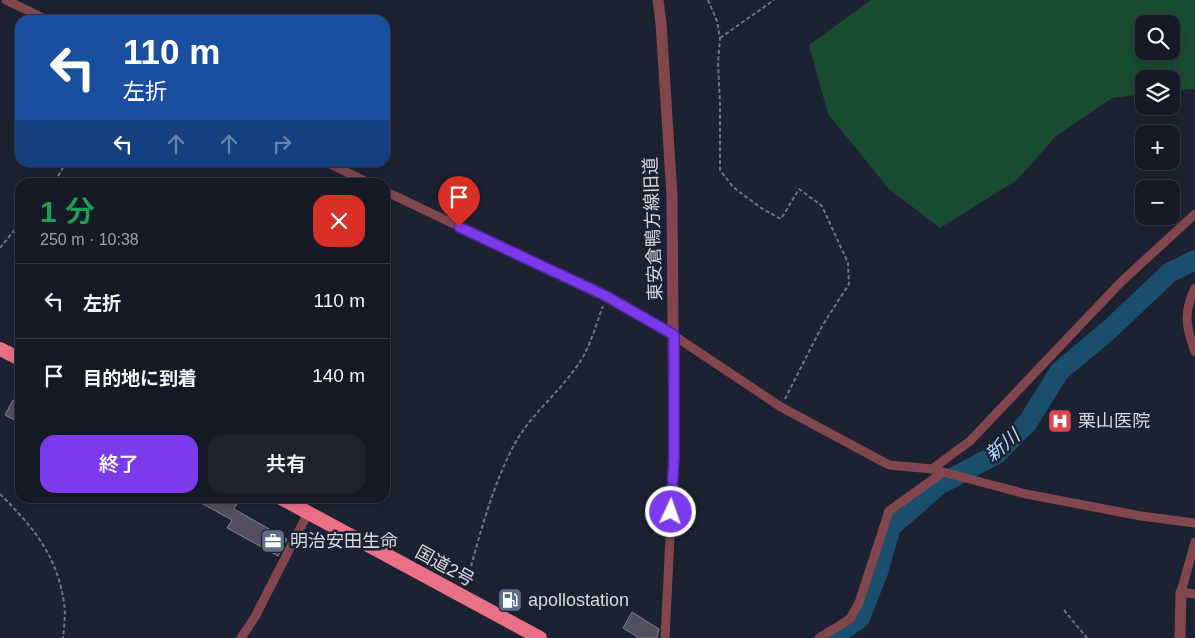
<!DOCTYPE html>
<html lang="ja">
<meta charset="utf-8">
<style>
body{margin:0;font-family:Helvetica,"Noto Sans JP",sans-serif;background:#1f232e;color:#f1f3f6;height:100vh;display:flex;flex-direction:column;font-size:19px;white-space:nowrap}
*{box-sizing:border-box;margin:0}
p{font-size:16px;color:#9ea1a7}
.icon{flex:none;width:28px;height:28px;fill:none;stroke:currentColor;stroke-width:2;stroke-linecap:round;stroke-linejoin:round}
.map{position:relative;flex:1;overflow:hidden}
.drawer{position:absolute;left:15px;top:178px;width:375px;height:325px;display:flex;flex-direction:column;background:#161a26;border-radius:15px;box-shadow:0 2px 8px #0003,0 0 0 1px #353843}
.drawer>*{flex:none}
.guide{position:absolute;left:15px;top:15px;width:375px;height:152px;border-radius:15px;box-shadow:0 2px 8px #0003,0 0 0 1px #353843;background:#1a4fa0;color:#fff;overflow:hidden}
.controls{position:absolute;left:1135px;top:15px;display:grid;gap:10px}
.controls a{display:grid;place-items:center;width:45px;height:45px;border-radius:10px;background:#161a26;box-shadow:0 2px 8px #0003,0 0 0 1px #353843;font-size:25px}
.pin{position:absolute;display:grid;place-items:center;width:42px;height:42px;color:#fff;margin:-51px -21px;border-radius:50% 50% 50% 0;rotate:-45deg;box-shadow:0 0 5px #0007}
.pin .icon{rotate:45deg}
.me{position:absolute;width:55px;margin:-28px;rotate:3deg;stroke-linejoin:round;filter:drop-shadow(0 0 4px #0008)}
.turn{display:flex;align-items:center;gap:18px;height:105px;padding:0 25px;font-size:22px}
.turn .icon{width:65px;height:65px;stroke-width:2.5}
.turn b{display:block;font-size:35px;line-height:42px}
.lanes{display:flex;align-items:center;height:48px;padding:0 25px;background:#0003;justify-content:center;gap:25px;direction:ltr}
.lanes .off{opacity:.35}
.round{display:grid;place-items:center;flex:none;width:52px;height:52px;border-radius:15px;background:#1f232e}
.overview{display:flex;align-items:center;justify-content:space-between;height:85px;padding:0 25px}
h1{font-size:30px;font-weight:600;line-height:38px;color:#1e9e55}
.cta{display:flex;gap:10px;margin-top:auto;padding:10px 25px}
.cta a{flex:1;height:58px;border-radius:15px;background:#7c3aed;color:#fff;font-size:20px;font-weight:600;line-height:58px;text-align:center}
.cta a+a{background:#1f232e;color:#f1f3f6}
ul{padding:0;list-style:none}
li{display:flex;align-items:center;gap:15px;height:75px;padding:0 25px;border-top:1px solid #353843}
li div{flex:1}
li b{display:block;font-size:19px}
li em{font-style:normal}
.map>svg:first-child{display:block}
</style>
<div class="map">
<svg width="1195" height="638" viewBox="0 0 1195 638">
<rect width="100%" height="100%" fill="#1d2232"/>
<!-- green -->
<path fill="#1a4c32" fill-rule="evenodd" d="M 871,0 L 1195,0 L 1195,89 L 1171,91 L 1171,79 L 1144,79 L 1144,94 L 1112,98 L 1056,136 L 1017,180 L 940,228 L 889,189 L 828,114 L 809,45 ZM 1144,24 L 1171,24 L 1171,51 L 1144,51 Z"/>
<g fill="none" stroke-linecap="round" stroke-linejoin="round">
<!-- river -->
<path stroke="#1a4f6e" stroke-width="20" d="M 832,638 L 860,618 L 878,572 L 891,527 L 939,485 L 997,454 L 1028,422 L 1059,372 L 1110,329 L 1169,273 L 1195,260"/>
</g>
<!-- building -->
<path fill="#544e61" stroke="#827c91" d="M 13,400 L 20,403 L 20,423 L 5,415 Z
M 192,498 L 229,498 L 238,502 L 234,509 L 287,539 L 278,556 L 227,528 L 232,520 Z
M 632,612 L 659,629 L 657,638 L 639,638 L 623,628 Z"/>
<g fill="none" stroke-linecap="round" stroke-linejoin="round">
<!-- path -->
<path stroke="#717583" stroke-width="2" stroke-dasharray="4 2.5" stroke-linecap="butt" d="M 708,0 L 717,21 L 720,38 L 718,63 L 720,104 L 720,170 L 733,187 L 761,208 L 781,219 L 799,189 L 822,206 L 848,263 L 849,284 L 822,326 L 785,399
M 720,38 L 774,0
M 55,182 L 66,162
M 0,248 L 20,223
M 0,494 C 33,527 57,555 64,603 C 66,614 64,627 63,638
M 466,585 C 479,537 491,489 514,445 C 532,411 565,389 584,355 C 592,340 597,322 603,306
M 1064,610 L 1087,638"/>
<!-- minor -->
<path stroke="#82464f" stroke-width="9" d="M 6,0 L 47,20
M 326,162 L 367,182
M 385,191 L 606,297 L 673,335 L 781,407 L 889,465 L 932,469 L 1026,494 L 1141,516 L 1195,523
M 1195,288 C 1183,313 1186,327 1195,352
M 932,469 L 970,441 L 1121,282 L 1195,214
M 1195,542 L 1181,592 L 1195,594
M 241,638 L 255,617 L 308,513
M 665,638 L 674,457
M 819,638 L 850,619 L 859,603 L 889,511 L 942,473"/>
<!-- tertiary -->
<path stroke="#82464f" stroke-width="11" d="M 658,0 L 661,23 L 672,196 L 674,457
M 1180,638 L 1181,592"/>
<!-- trunk -->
<path stroke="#ea7086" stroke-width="14" d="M 0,349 L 20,359
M 281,498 L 540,638"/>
</g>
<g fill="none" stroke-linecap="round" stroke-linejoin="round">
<defs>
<path id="route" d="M 459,227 L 606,296 L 674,335 L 674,457 L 671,512"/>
</defs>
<!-- route casing -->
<use href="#route" stroke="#51269a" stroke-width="12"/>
<!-- route -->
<use href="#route" stroke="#7c3aed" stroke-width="9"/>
</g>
<!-- icons -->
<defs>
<symbol id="hospital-square" viewBox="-11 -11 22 22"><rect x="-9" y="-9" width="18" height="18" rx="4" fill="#e0444e" stroke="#1d2232"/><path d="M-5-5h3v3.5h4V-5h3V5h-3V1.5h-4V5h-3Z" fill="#fff"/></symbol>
<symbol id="office-square" viewBox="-11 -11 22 22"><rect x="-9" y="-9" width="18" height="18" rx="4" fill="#5c6f8a" stroke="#1d2232"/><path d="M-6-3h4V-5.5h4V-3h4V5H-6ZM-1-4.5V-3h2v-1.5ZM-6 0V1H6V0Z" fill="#fff"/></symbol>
<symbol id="fuel-square" viewBox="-11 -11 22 22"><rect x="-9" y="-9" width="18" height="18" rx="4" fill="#5c6f8a" stroke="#1d2232"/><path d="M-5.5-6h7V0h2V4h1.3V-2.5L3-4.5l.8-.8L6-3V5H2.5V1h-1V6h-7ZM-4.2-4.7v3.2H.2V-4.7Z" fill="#fff"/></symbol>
</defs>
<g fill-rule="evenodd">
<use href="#hospital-square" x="1046" y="407" width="28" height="28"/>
<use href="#office-square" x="259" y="527" width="28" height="28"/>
<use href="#fuel-square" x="496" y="586" width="28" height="28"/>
</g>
<g text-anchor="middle" stroke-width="5" stroke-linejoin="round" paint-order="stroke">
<!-- street labels -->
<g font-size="18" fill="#d5d8e3" stroke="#1d2232">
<text transform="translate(653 229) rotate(-92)" y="6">東安倉鴨方線旧道</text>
<text transform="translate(445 566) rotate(29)" y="6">国道2号</text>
</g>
<!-- poi labels -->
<g font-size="18" fill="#d5d8e3" stroke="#1d2232" text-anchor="start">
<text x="1078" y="427">栗山医院</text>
<text x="290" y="547">明治安田生命</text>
<text x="528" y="606">apollostation</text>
</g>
<!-- water labels -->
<g font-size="19" font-style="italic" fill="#b1ddfb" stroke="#1d2232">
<text transform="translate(1002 445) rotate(-40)" y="7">新川</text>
</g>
</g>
</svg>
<div class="controls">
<a><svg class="icon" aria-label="search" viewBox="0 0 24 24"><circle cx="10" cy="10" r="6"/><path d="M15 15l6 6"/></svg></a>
<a><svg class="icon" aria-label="layers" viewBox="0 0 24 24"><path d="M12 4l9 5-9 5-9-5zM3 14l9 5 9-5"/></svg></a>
<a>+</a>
<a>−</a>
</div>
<div class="pin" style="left:459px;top:227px;background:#d93025"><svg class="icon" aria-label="arrive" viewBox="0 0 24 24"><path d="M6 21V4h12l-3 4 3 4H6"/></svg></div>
<svg class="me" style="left:671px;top:512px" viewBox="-20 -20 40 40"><circle r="17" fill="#7c3aed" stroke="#fff" stroke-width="3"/><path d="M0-11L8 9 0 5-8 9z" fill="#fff"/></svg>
<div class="guide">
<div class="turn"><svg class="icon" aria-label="left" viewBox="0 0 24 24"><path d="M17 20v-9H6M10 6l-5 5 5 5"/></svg><div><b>110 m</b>左折</div></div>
<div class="lanes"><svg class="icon" aria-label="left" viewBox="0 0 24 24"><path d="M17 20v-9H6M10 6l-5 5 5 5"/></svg><svg class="icon off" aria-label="ahead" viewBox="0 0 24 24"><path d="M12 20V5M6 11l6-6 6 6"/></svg><svg class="icon off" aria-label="ahead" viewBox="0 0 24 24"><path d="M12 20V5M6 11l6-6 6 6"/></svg><svg class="icon off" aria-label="right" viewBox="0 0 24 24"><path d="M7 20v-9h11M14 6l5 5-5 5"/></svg></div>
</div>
<section class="drawer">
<div class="overview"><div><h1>1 分</h1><p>250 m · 10:38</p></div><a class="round" style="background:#d93025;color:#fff"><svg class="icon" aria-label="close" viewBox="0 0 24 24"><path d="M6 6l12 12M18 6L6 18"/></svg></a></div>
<ul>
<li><svg class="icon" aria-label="left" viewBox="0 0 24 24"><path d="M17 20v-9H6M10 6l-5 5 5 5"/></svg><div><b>左折</b></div><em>110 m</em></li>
<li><svg class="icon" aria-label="arrive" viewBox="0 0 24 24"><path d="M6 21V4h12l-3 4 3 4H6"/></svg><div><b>目的地に到着</b></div><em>140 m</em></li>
</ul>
<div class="cta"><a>終了</a><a>共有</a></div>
</section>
</div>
